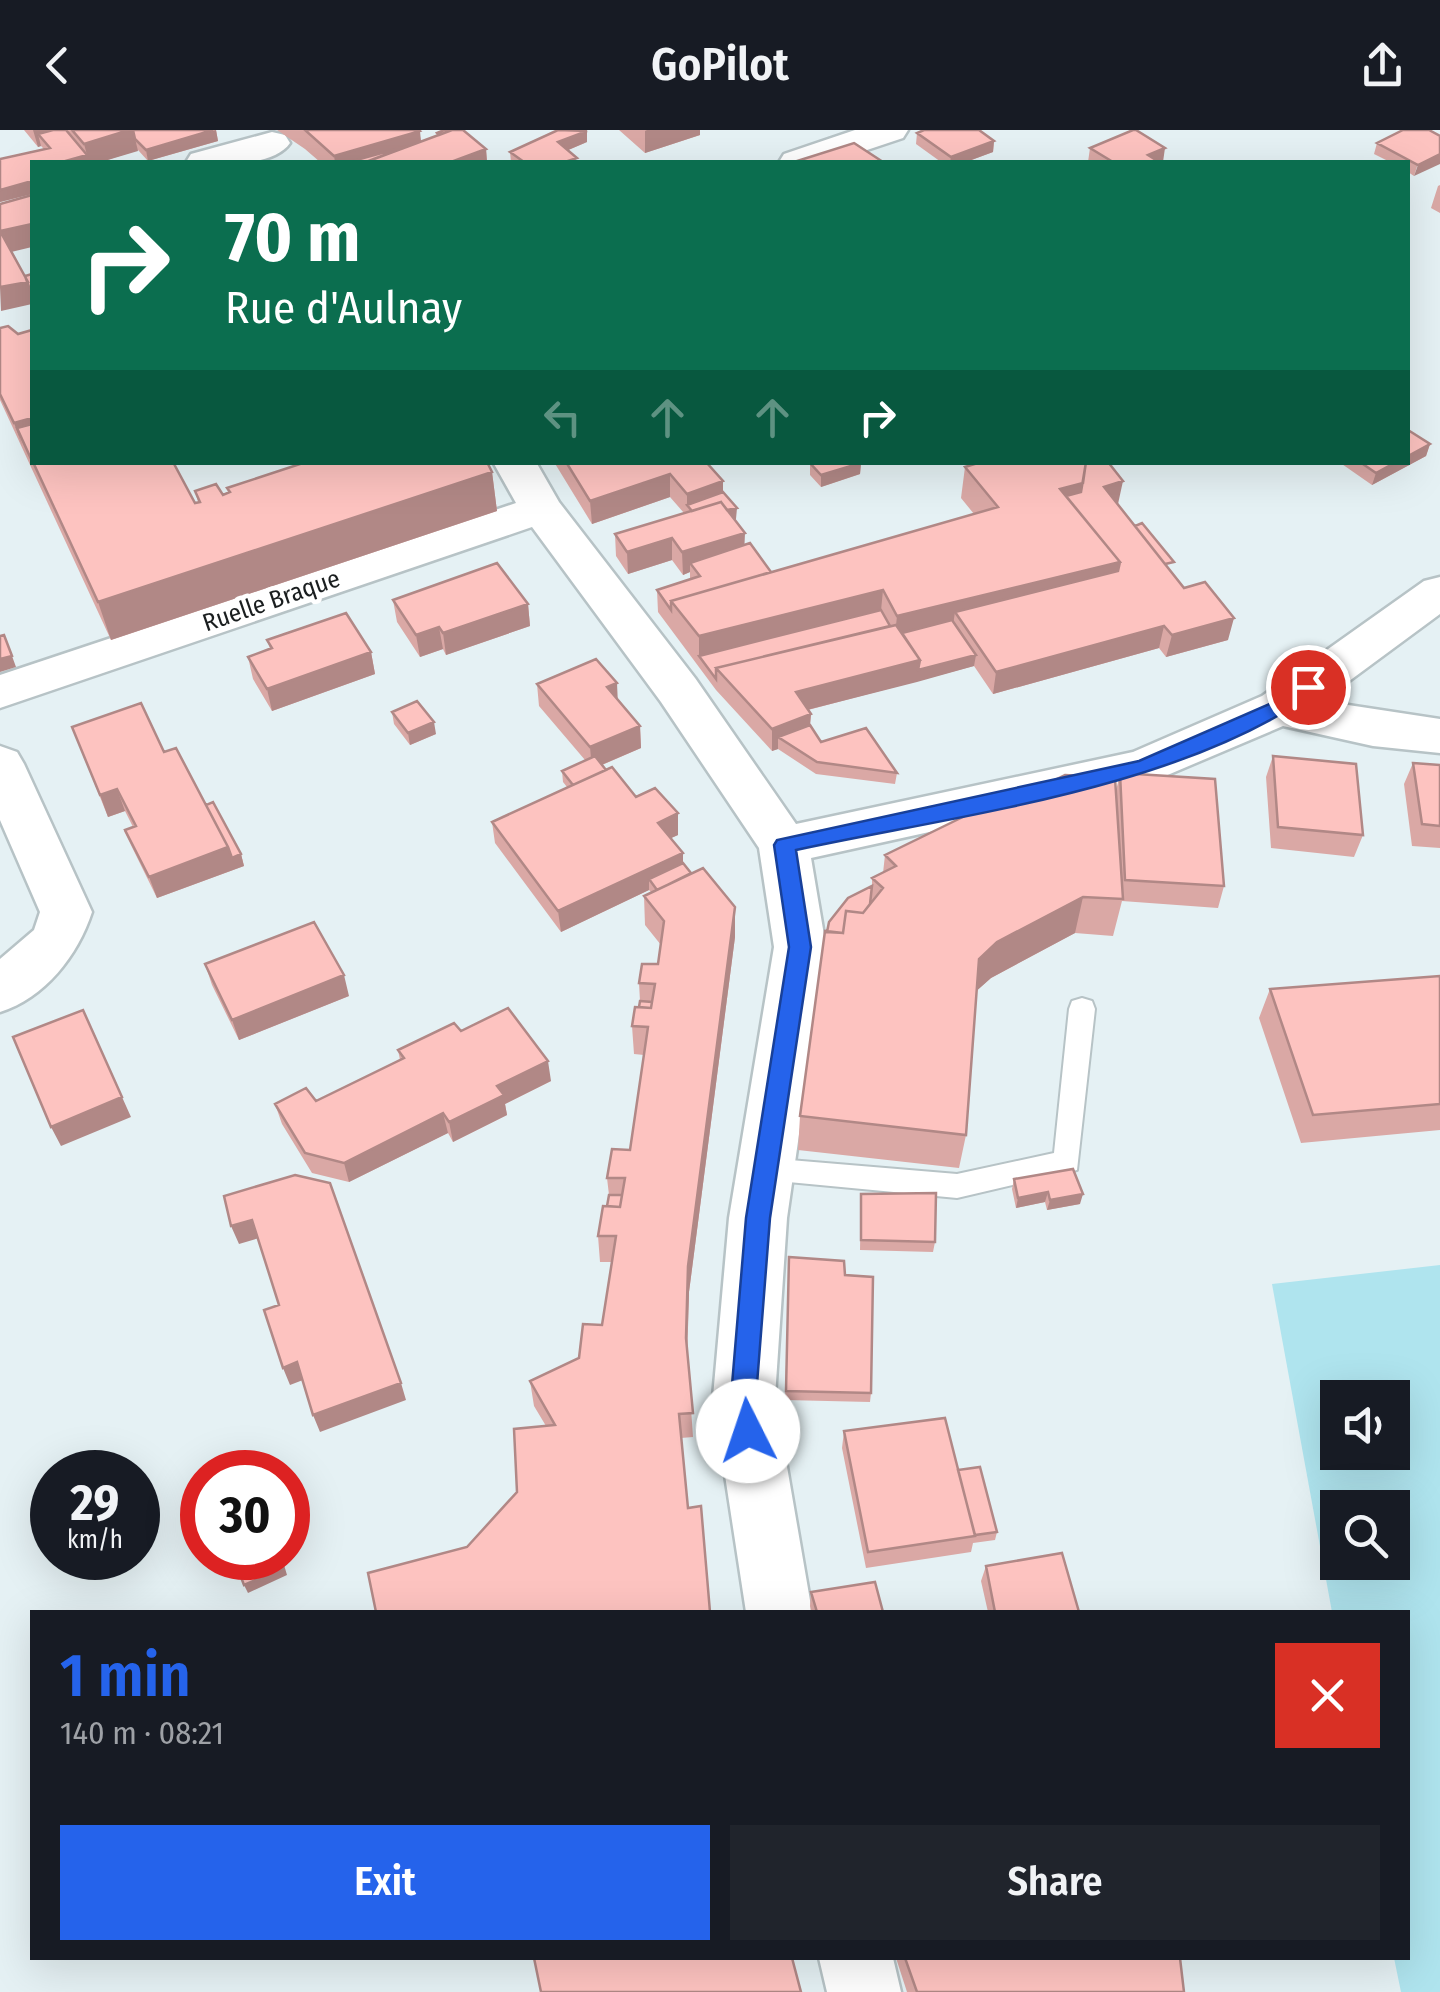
<!DOCTYPE html>
<meta charset="utf-8">
<style>
body{margin:0;font-family:"Fira Sans Condensed",sans-serif;background:#20242c;color:#f1f3f6;height:100vh;display:flex;flex-direction:column;font-size:38px;white-space:nowrap}
*{box-sizing:border-box;margin:0}
p{font-size:32px;color:#9ea1a6}
.icon{flex:none;width:55px;height:55px;fill:none;stroke:currentColor;stroke-width:2;stroke-linecap:round;stroke-linejoin:round}
.map{position:relative;flex:1;overflow:hidden}
.drawer{position:absolute;left:30px;top:1480px;width:1380px;height:350px;display:flex;flex-direction:column;background:#171b24;border-radius:0px;box-shadow:0 10px 40px #0002}
.drawer>*{flex:none}
.guide{position:absolute;left:30px;top:30px;width:1380px;height:305px;border-radius:0px;box-shadow:0 10px 40px #0002;background:#0b6e4f;color:#fff;overflow:hidden}
.buttons{position:absolute;left:1320px;top:1250px;display:grid;gap:20px}
.buttons a{display:grid;place-items:center;width:90px;height:90px;border-radius:0px;background:#171b24;box-shadow:0 10px 40px #0002;font-size:50px}
.speed{position:absolute;left:30px;top:1320px;display:flex;gap:20px;font-size:50px;font-weight:700;text-align:center}
.speed>*{display:grid;place-content:center;width:130px;height:130px;border-radius:50%;background:#171b24;box-shadow:0 10px 40px #0002;line-height:1}
.speed small{font-size:25px;font-weight:400}
.speed .limit{border:15px solid #d22;background:#fff;color:#111}
.pin{position:absolute;display:grid;place-items:center;width:85px;height:85px;color:#fff;margin:-42px;border:5px solid #fff;border-radius:50%;box-shadow:0 2px 10px #0007}
.me{position:absolute;width:110px;margin:-55px;rotate:356deg;stroke-linejoin:round;filter:drop-shadow(0 0 8px #0008)}
.turn{display:flex;align-items:center;gap:35px;height:210px;padding:0 30px;font-size:45px}
.turn .icon{width:130px;height:130px;stroke-width:2.5}
.turn b{display:block;font-size:70px;line-height:85px}
.lanes{display:flex;align-items:center;height:95px;padding:0 30px;background:#0003;justify-content:center;gap:50px;direction:ltr}
.lanes .off{opacity:.35}
.round{display:grid;place-items:center;flex:none;width:105px;height:105px;border-radius:0px;background:#20242c}
.head{display:flex;align-items:center;justify-content:space-between;height:170px;padding:0 30px}
h1{font-size:60px;font-weight:600;line-height:75px;color:#2563eb}
.primary-button{display:flex;gap:20px;margin-top:auto;padding:20px 30px}
.primary-button a{flex:1;height:115px;border-radius:0px;background:#2563eb;color:#fff;font-size:40px;font-weight:600;line-height:115px;text-align:center}
.primary-button a+a{background:#20242c;color:#f1f3f6}
header{display:flex;justify-content:space-between;align-items:center;height:130px;padding:0 30px;background:#171b24;font-size:45px;font-weight:600}
.map>svg:first-child{display:block}
</style>
<header><svg class="icon" aria-label="back" viewBox="0 0 24 24"><path d="M15 5l-7 7 7 7"/></svg>GoPilot<svg class="icon" aria-label="share" viewBox="0 0 24 24"><path d="M12 15V3M7 8l5-5 5 5M5 13v7h14v-7"/></svg></header>
<div class="map">
<svg width="1440" height="1862" viewBox="0 0 1440 1862">
<rect width="100%" height="100%" fill="#e5f1f4"/>
<!-- green -->
<path fill="#afe4ee" fill-rule="evenodd" d="M 1440,1135 L 1440,1862 L 1401,1862 L 1394,1828 L 1408,1828 L 1408,1482 L 1332,1482 L 1272,1154 ZM 1338,1268 L 1392,1268 L 1392,1322 L 1338,1322 ZM 1338,1378 L 1392,1378 L 1392,1432 L 1338,1432 Z"/>
<g fill="none" stroke-linecap="round" stroke-linejoin="round">
<defs>
<path id="service" d="M 1082,868 L 1092,871 L 1095,879 L 1077,1040 L 957,1068 L 756,1049 L 752,1040 L 756,1031 L 766,1028 L 957,1044 L 1054,1023 L 1069,879 L 1072,871 Z"/>
<path id="minor" d="M 855,0 L 908,0 L 903,8 L 831,32 L 779,32 L 784,24 Z
M 272,2 L 285,5 L 290,13 C 272,39 213,34 186,32 L 191,24 Z
M 493,332 L 536,332 L 559,372 L 695,548 L 796,694 L 1133,622 L 1262,566 L 1424,451 L 1440,447 L 1440,484 L 1322,571 L 1440,589 L 1440,623 L 1373,616 L 1283,596 L 1144,655 L 811,728 L 826,817 L 787,1088 L 775,1267 L 812,1482 L 746,1482 L 713,1267 L 729,1088 L 774,817 L 759,718 L 661,572 L 532,397 L 0,578 L 0,545 L 516,373 Z
M 0,616 L 17,622 L 24,634 L 92,782 C 78,825 45,868 0,882 L 0,829 L 34,800 L 40,782 L 0,690 Z
M 819,1828 L 893,1828 L 901,1862 L 827,1862 Z"/>
</defs>
<!-- service casing -->
<use href="#service" stroke="#b7c3c6" stroke-width="4"/>
<!-- minor casing -->
<use href="#minor" stroke="#b7c3c6" stroke-width="5"/>
<!-- service -->
<use href="#service" fill="#fff" fill-rule="evenodd"/>
<!-- minor -->
<use href="#minor" fill="#fff" fill-rule="evenodd"/>
</g>
<!-- wall -->
<path fill="#daa8a5" d="M 24,0 L 216,0 L 218,11 L 148,31 L 138,20 L 101,32 L 32,32 L 32,64 L 0,72 L 0,29 L 44,19 L 41,16 L 38,17 Z
M 277,0 L 419,0 L 421,12 L 437,6 L 437,3 L 486,19 L 487,32 L 320,32 L 305,19 Z
M 619,0 L 700,0 L 700,5 L 645,23 Z
M 1429,0 L 1414,46 L 1408,42 L 1408,32 L 1390,32 L 1374,24 L 1377,13 Z
M 917,3 L 994,11 L 993,22 L 966,32 L 941,32 L 916,14 Z
M 587,12 L 568,20 L 578,32 L 511,32 L 510,22 Z
M 1090,18 L 1163,32 L 1088,32 Z
M 1440,55 L 1440,83 L 1431,78 L 1438,56 Z
M 0,198 L 18,204 L 195,373 L 198,372 L 195,361 L 223,365 L 228,363 L 227,358 L 492,342 L 497,381 L 111,510 L 0,270 Z
M 1430,314 L 1426,326 L 1372,355 L 1339,332 L 1408,332 Z
M 554,332 L 706,332 L 723,351 L 723,362 L 736,389 L 734,390 L 744,415 L 771,442 L 974,384 L 961,368 L 965,337 L 1118,374 L 1172,442 L 1228,510 L 1166,527 L 1159,518 L 993,564 L 974,536 L 808,580 L 811,584 L 810,595 L 821,612 L 897,643 L 895,654 L 816,644 L 778,619 L 772,621 L 716,560 L 658,482 L 657,460 L 690,449 L 690,442 L 683,445 L 672,430 L 628,444 L 616,426 L 615,404 L 684,383 L 670,367 L 592,394 Z
M 810,333 L 861,333 L 860,344 L 821,357 L 810,345 Z
M 393,470 L 528,474 L 530,496 L 446,525 L 443,519 L 420,527 L 397,492 Z
M 267,510 L 371,522 L 375,544 L 272,581 L 253,549 L 248,527 L 270,519 Z
M 537,554 L 618,570 L 640,596 L 641,618 L 602,635 L 636,667 L 678,683 L 678,705 L 671,708 L 683,723 L 683,733 L 691,743 L 735,777 L 735,807 L 689,1162 L 687,1221 L 693,1307 L 681,1308 L 688,1378 L 467,1417 L 517,1362 L 546,1296 L 534,1276 L 530,1251 L 579,1228 L 602,1195 L 612,1132 L 600,1132 L 598,1106 L 607,1076 L 609,1065 L 607,1048 L 630,1020 L 644,925 L 634,924 L 632,896 L 640,871 L 639,853 L 658,834 L 661,815 L 645,795 L 644,766 L 651,762 L 649,760 L 561,802 L 495,713 L 492,692 L 567,657 L 563,652 L 562,641 L 585,630 L 539,576 Z
M 392,582 L 436,604 L 410,615 L 394,594 Z
M 72,597 L 164,622 L 206,675 L 241,724 L 244,736 L 157,768 L 124,701 L 133,697 L 125,681 L 108,687 Z
M 1273,626 L 1363,705 L 1354,727 L 1271,718 L 1266,647 Z
M 1413,633 L 1440,635 L 1440,718 L 1412,716 L 1404,654 Z
M 1120,643 L 1224,756 L 1218,778 L 1122,771 L 1113,806 L 1075,803 L 991,848 L 976,861 L 966,1005 L 959,1038 L 798,1020 L 800,986 L 872,756 L 872,748 L 883,743 L 885,725 L 1015,670 L 1116,661 Z
M 205,834 L 349,866 L 239,910 L 212,855 Z
M 1440,846 L 1440,1000 L 1301,1013 L 1259,888 L 1270,859 Z
M 461,901 L 551,951 L 505,974 L 507,985 L 453,1012 L 448,1003 L 349,1052 L 312,1043 L 282,994 L 275,974 L 316,971 L 400,930 L 398,920 Z
M 1014,1049 L 1080,1074 L 1047,1080 L 1045,1072 L 1016,1078 L 1012,1059 Z
M 861,1064 L 935,1112 L 933,1122 L 860,1120 Z
M 789,1127 L 845,1145 L 871,1263 L 870,1272 L 785,1270 Z
M 844,1301 L 958,1340 L 997,1402 L 995,1410 L 973,1413 L 971,1422 L 866,1438 L 842,1318 Z
M 986,1436 L 1079,1482 L 988,1482 L 981,1451 Z
M 811,1462 L 883,1482 L 811,1482 L 810,1476 Z
M 896,1828 L 1180,1828 L 1184,1862 L 907,1862 Z"/>
<!-- shaded-wall -->
<path fill="#b18886" d="M 33,0 L 64,0 L 38,4 L 41,16 L 38,17 Z
M 129,0 L 133,0 L 138,21 L 101,32 L 62,32 L 87,25 L 84,14 Z
M 216,0 L 218,11 L 148,31 L 146,20 Z
M 647,0 L 700,0 L 700,5 L 645,23 L 645,1 Z
M 420,1 L 422,23 L 390,32 L 335,32 L 334,26 Z
M 587,1 L 587,12 L 559,24 L 558,12 Z
M 994,11 L 993,22 L 966,32 L 950,32 L 951,27 Z
M 1165,18 L 1163,32 L 1147,32 L 1148,25 Z
M 486,19 L 487,32 L 451,32 Z
M 1440,24 L 1440,34 L 1414,46 L 1418,35 Z
M 32,51 L 32,64 L 0,72 L 0,60 Z
M 32,94 L 32,117 L 7,123 L 0,101 Z
M 28,152 L 32,166 L 32,174 L 1,181 L 0,157 Z
M 32,288 L 32,312 L 17,298 L 22,315 L 14,293 Z
M 1430,314 L 1426,326 L 1372,355 L 1376,343 L 1396,332 L 1408,332 L 1408,326 Z
M 861,333 L 860,344 L 821,357 L 821,345 Z
M 492,342 L 497,381 L 111,510 L 98,472 Z
M 670,344 L 670,367 L 592,394 L 590,371 Z
M 723,351 L 723,374 L 687,375 L 687,386 L 687,364 Z
M 1123,351 L 1118,374 L 1100,379 L 1104,357 Z
M 1083,353 L 1077,384 L 1060,359 Z
M 737,378 L 736,389 L 698,401 L 698,389 Z
M 745,403 L 744,426 L 690,433 L 690,442 L 683,445 L 682,422 Z
M 672,408 L 672,430 L 628,444 L 627,422 Z
M 1120,432 L 1113,463 L 955,482 L 952,502 L 895,505 L 897,486 Z
M 883,460 L 880,491 L 699,526 L 699,506 Z
M 528,474 L 530,496 L 446,525 L 443,503 Z
M 1234,488 L 1228,510 L 1166,527 L 1172,505 Z
M 1164,496 L 1159,518 L 993,564 L 996,542 Z
M 439,497 L 443,519 L 420,527 L 416,505 Z
M 371,522 L 375,544 L 272,581 L 267,559 Z
M 976,525 L 974,536 L 917,552 L 918,540 Z
M 12,526 L 16,537 L 0,542 L 0,529 Z
M 920,530 L 917,552 L 795,583 L 796,562 Z
M 617,553 L 618,575 L 607,557 Z
M 811,584 L 809,606 L 778,607 L 778,619 L 772,621 L 772,599 Z
M 434,592 L 436,604 L 410,615 L 408,603 Z
M 640,596 L 641,618 L 592,639 L 590,617 Z
M 117,659 L 125,681 L 108,687 L 100,665 Z
M 678,683 L 678,705 L 658,714 L 658,693 Z
M 228,717 L 241,724 L 244,736 L 157,768 L 149,747 Z
M 683,723 L 683,744 L 649,749 L 649,760 L 561,802 L 558,781 Z
M 1083,767 L 1075,803 L 991,848 L 972,865 L 979,829 L 997,812 Z
M 735,777 L 735,807 L 689,1162 L 687,1233 L 688,1136 Z
M 344,845 L 349,866 L 239,910 L 232,890 Z
M 548,931 L 551,951 L 505,974 L 507,985 L 453,1012 L 449,992 L 497,956 Z
M 122,967 L 131,987 L 61,1016 L 51,997 Z
M 443,983 L 448,1003 L 349,1052 L 344,1033 Z
M 1048,1062 L 1045,1072 L 1016,1078 L 1018,1068 Z
M 1083,1064 L 1080,1074 L 1047,1080 L 1050,1070 Z
M 252,1090 L 259,1108 L 239,1114 L 231,1096 Z
M 297,1232 L 303,1250 L 290,1255 L 283,1238 Z
M 401,1253 L 406,1270 L 320,1302 L 313,1285 Z
M 280,1428 L 282,1428 L 287,1445 L 248,1463 L 244,1455 Z"/>
<!-- building -->
<path fill="#fdc3c0" stroke="#b18886" stroke-width="2.5" d="M 53,0 L 66,0 L 87,25 L 62,32 L 32,32 L 32,51 L 0,60 L 0,29 L 50,18 L 38,4 Z
M 72,0 L 129,0 L 84,14 Z
M 133,0 L 213,0 L 146,20 L 135,9 Z
M 305,0 L 419,0 L 420,1 L 334,26 Z
M 444,0 L 452,0 L 439,5 L 437,3 Z
M 452,0 L 463,0 L 486,19 L 451,32 L 366,32 Z
M 558,0 L 587,1 L 558,12 L 577,28 L 565,32 L 524,32 L 510,22 Z
M 924,0 L 979,0 L 994,11 L 951,27 L 917,3 Z
M 1133,0 L 1136,0 L 1165,18 L 1148,25 L 1159,32 L 1113,32 L 1090,18 Z
M 1403,0 L 1429,0 L 1440,6 L 1440,24 L 1418,35 L 1377,13 Z
M 854,13 L 880,30 L 873,32 L 794,32 Z
M 407,16 L 408,16 L 366,32 L 349,32 Z
M 32,65 L 32,94 L 0,101 L 28,152 L 0,157 L 0,74 Z
M 32,144 L 32,165 L 25,146 Z
M 8,196 L 18,204 L 32,200 L 32,288 L 14,293 L 0,264 L 0,198 Z
M 32,294 L 32,331 L 17,298 Z
M 1408,300 L 1430,314 L 1408,326 Z
M 33,332 L 173,332 L 195,373 L 200,372 L 195,361 L 216,354 L 223,365 L 230,362 L 227,358 L 306,332 L 487,332 L 492,342 L 98,472 Z
M 566,332 L 706,332 L 723,351 L 687,364 L 670,344 L 590,371 Z
M 813,332 L 861,332 L 861,333 L 821,345 L 810,333 Z
M 981,332 L 1086,332 L 1083,353 L 1060,359 L 1120,432 L 897,486 L 883,460 L 699,506 L 671,471 L 998,377 L 965,337 Z
M 1086,332 L 1108,332 L 1123,351 L 1104,357 L 1184,458 L 1205,452 L 1234,488 L 1172,505 L 1164,496 L 996,542 L 955,482 L 1118,441 L 1120,432 L 1066,366 L 1081,362 Z
M 1360,332 L 1396,332 L 1376,343 Z
M 723,362 L 737,378 L 727,380 L 721,372 L 692,381 L 687,375 Z
M 721,372 L 745,403 L 682,422 L 672,408 L 627,422 L 615,404 Z
M 1142,393 L 1174,432 L 1165,434 L 1135,396 Z
M 750,413 L 771,442 L 671,471 L 671,480 L 657,460 L 700,446 L 690,433 Z
M 497,433 L 528,474 L 443,503 L 439,497 L 416,505 L 393,470 Z
M 881,480 L 890,496 L 716,538 L 716,549 L 699,526 Z
M 346,483 L 371,522 L 267,559 L 248,527 L 272,518 L 267,510 Z
M 952,490 L 976,525 L 918,540 L 920,530 L 902,503 Z
M 896,495 L 920,530 L 796,562 L 811,584 L 772,599 L 716,538 Z
M 4,505 L 12,526 L 0,529 L 0,506 Z
M 596,529 L 617,553 L 607,557 L 640,596 L 590,617 L 537,554 Z
M 417,571 L 434,592 L 408,603 L 392,582 Z
M 141,573 L 164,622 L 176,618 L 228,717 L 149,747 L 125,700 L 136,696 L 117,659 L 100,665 L 72,597 Z
M 810,595 L 821,612 L 866,598 L 897,643 L 817,632 L 778,607 Z
M 595,626 L 606,640 L 573,655 L 562,641 Z
M 1273,626 L 1356,634 L 1363,705 L 1278,697 Z
M 1413,633 L 1440,635 L 1440,696 L 1422,694 Z
M 612,637 L 636,667 L 655,658 L 678,683 L 658,693 L 683,723 L 558,781 L 492,692 Z
M 1120,643 L 1215,649 L 1224,756 L 1125,750 Z
M 1065,645 L 1115,648 L 1123,769 L 1083,767 L 997,812 L 979,829 L 966,1005 L 800,986 L 825,801 L 843,803 L 846,781 L 863,783 L 883,758 L 872,748 L 896,736 L 885,725 L 1010,664 L 1015,670 Z
M 213,672 L 241,724 L 232,728 L 228,717 L 206,675 Z
M 683,733 L 691,743 L 657,760 L 649,749 Z
M 703,738 L 735,777 L 688,1136 L 686,1208 L 693,1283 L 679,1284 L 688,1378 L 701,1376 L 710,1482 L 376,1482 L 368,1443 L 467,1417 L 517,1362 L 514,1299 L 555,1295 L 530,1251 L 579,1228 L 583,1194 L 602,1195 L 616,1106 L 598,1106 L 603,1076 L 620,1077 L 625,1048 L 607,1048 L 612,1019 L 630,1020 L 648,897 L 632,896 L 635,877 L 651,878 L 655,854 L 639,853 L 642,834 L 658,834 L 664,791 L 644,766 Z
M 872,756 L 870,774 L 863,783 L 846,781 L 843,803 L 827,802 L 829,792 L 848,768 Z
M 314,792 L 344,845 L 232,890 L 205,834 Z
M 1440,846 L 1440,974 L 1313,985 L 1270,859 Z
M 640,871 L 652,872 L 651,878 L 639,877 Z
M 508,878 L 548,931 L 497,956 L 504,965 L 449,992 L 443,983 L 344,1033 L 305,1023 L 275,974 L 306,958 L 316,971 L 404,928 L 398,920 L 454,893 L 461,901 Z
M 83,880 L 122,967 L 51,997 L 13,907 Z
M 1073,1039 L 1083,1064 L 1050,1070 L 1048,1062 L 1018,1068 L 1014,1049 Z
M 295,1045 L 330,1053 L 401,1253 L 313,1285 L 297,1232 L 283,1238 L 264,1180 L 279,1175 L 252,1090 L 231,1096 L 224,1066 Z
M 936,1063 L 935,1112 L 861,1110 L 861,1064 Z
M 609,1065 L 622,1065 L 620,1077 L 607,1076 Z
M 789,1127 L 844,1131 L 845,1145 L 873,1147 L 871,1263 L 786,1261 Z
M 945,1288 L 975,1406 L 868,1422 L 844,1301 Z
M 980,1337 L 997,1402 L 975,1405 L 958,1340 Z
M 1062,1423 L 1079,1482 L 995,1482 L 986,1436 Z
M 250,1428 L 280,1428 L 283,1438 L 244,1455 L 236,1434 Z
M 875,1452 L 883,1482 L 817,1482 L 811,1462 Z
M 534,1828 L 792,1828 L 801,1862 L 541,1862 Z
M 905,1828 L 1180,1828 L 1184,1862 L 917,1862 Z"/>
<!-- route -->
<path fill="#2563eb" stroke="#184099" stroke-width="2.5" d="M 1308,550 L 1315,552 L 1315,562 C 1180,659 958,685 796,720 L 811,817 L 770,1088 L 756,1267 L 761,1301 L 758,1309 L 748,1313 L 739,1309 L 731,1267 L 746,1088 L 789,817 L 774,715 L 777,710 L 1139,631 L 1272,573 Z"/>
<g text-anchor="middle" stroke-width="9" stroke-linejoin="round" paint-order="stroke">
<!-- street labels -->
<g font-size="25" fill="#1a1e1f" stroke="#fff">
<text transform="translate(271 470) rotate(-19)" y="9">Ruelle Braque</text>
</g>
</g>
</svg>
<div class="buttons">
<a><svg class="icon" aria-label="sound" viewBox="0 0 24 24"><path d="M4 9h4l5-4v14l-5-4H4zM17 9q2 3 0 6"/></svg></a>
<a><svg class="icon" aria-label="search" viewBox="0 0 24 24"><circle cx="10" cy="10" r="6"/><path d="M15 15l6 6"/></svg></a>
</div>
<div class="speed"><div>29<small>km/h</small></div><div class="limit">30</div></div>
<div class="pin" style="left:1308px;top:557px;background:#d93025"><svg class="icon" aria-label="arrive" viewBox="0 0 24 24"><path d="M6 21V4h12l-3 4 3 4H6"/></svg></div>
<svg class="me" style="left:748px;top:1301px" viewBox="-20 -20 40 40"><circle r="19" fill="#fff"/><path d="M0-13L10 11 0 6-10 11z" fill="#2563eb"/></svg>
<div class="guide">
<div class="turn"><svg class="icon" aria-label="right" viewBox="0 0 24 24"><path d="M7 20v-9h11M14 6l5 5-5 5"/></svg><div><b>70 m</b>Rue d'Aulnay</div></div>
<div class="lanes"><svg class="icon off" aria-label="left" viewBox="0 0 24 24"><path d="M17 20v-9H6M10 6l-5 5 5 5"/></svg><svg class="icon off" aria-label="ahead" viewBox="0 0 24 24"><path d="M12 20V5M6 11l6-6 6 6"/></svg><svg class="icon off" aria-label="ahead" viewBox="0 0 24 24"><path d="M12 20V5M6 11l6-6 6 6"/></svg><svg class="icon" aria-label="right" viewBox="0 0 24 24"><path d="M7 20v-9h11M14 6l5 5-5 5"/></svg></div>
</div>
<section class="drawer">
<div class="head"><div><h1>1 min</h1><p>140 m · 08:21</p></div><a class="round" style="background:#d93025;color:#fff"><svg class="icon" aria-label="close" viewBox="0 0 24 24"><path d="M6 6l12 12M18 6L6 18"/></svg></a></div>
<div class="primary-button"><a>Exit</a><a>Share</a></div>
</section>
</div>
